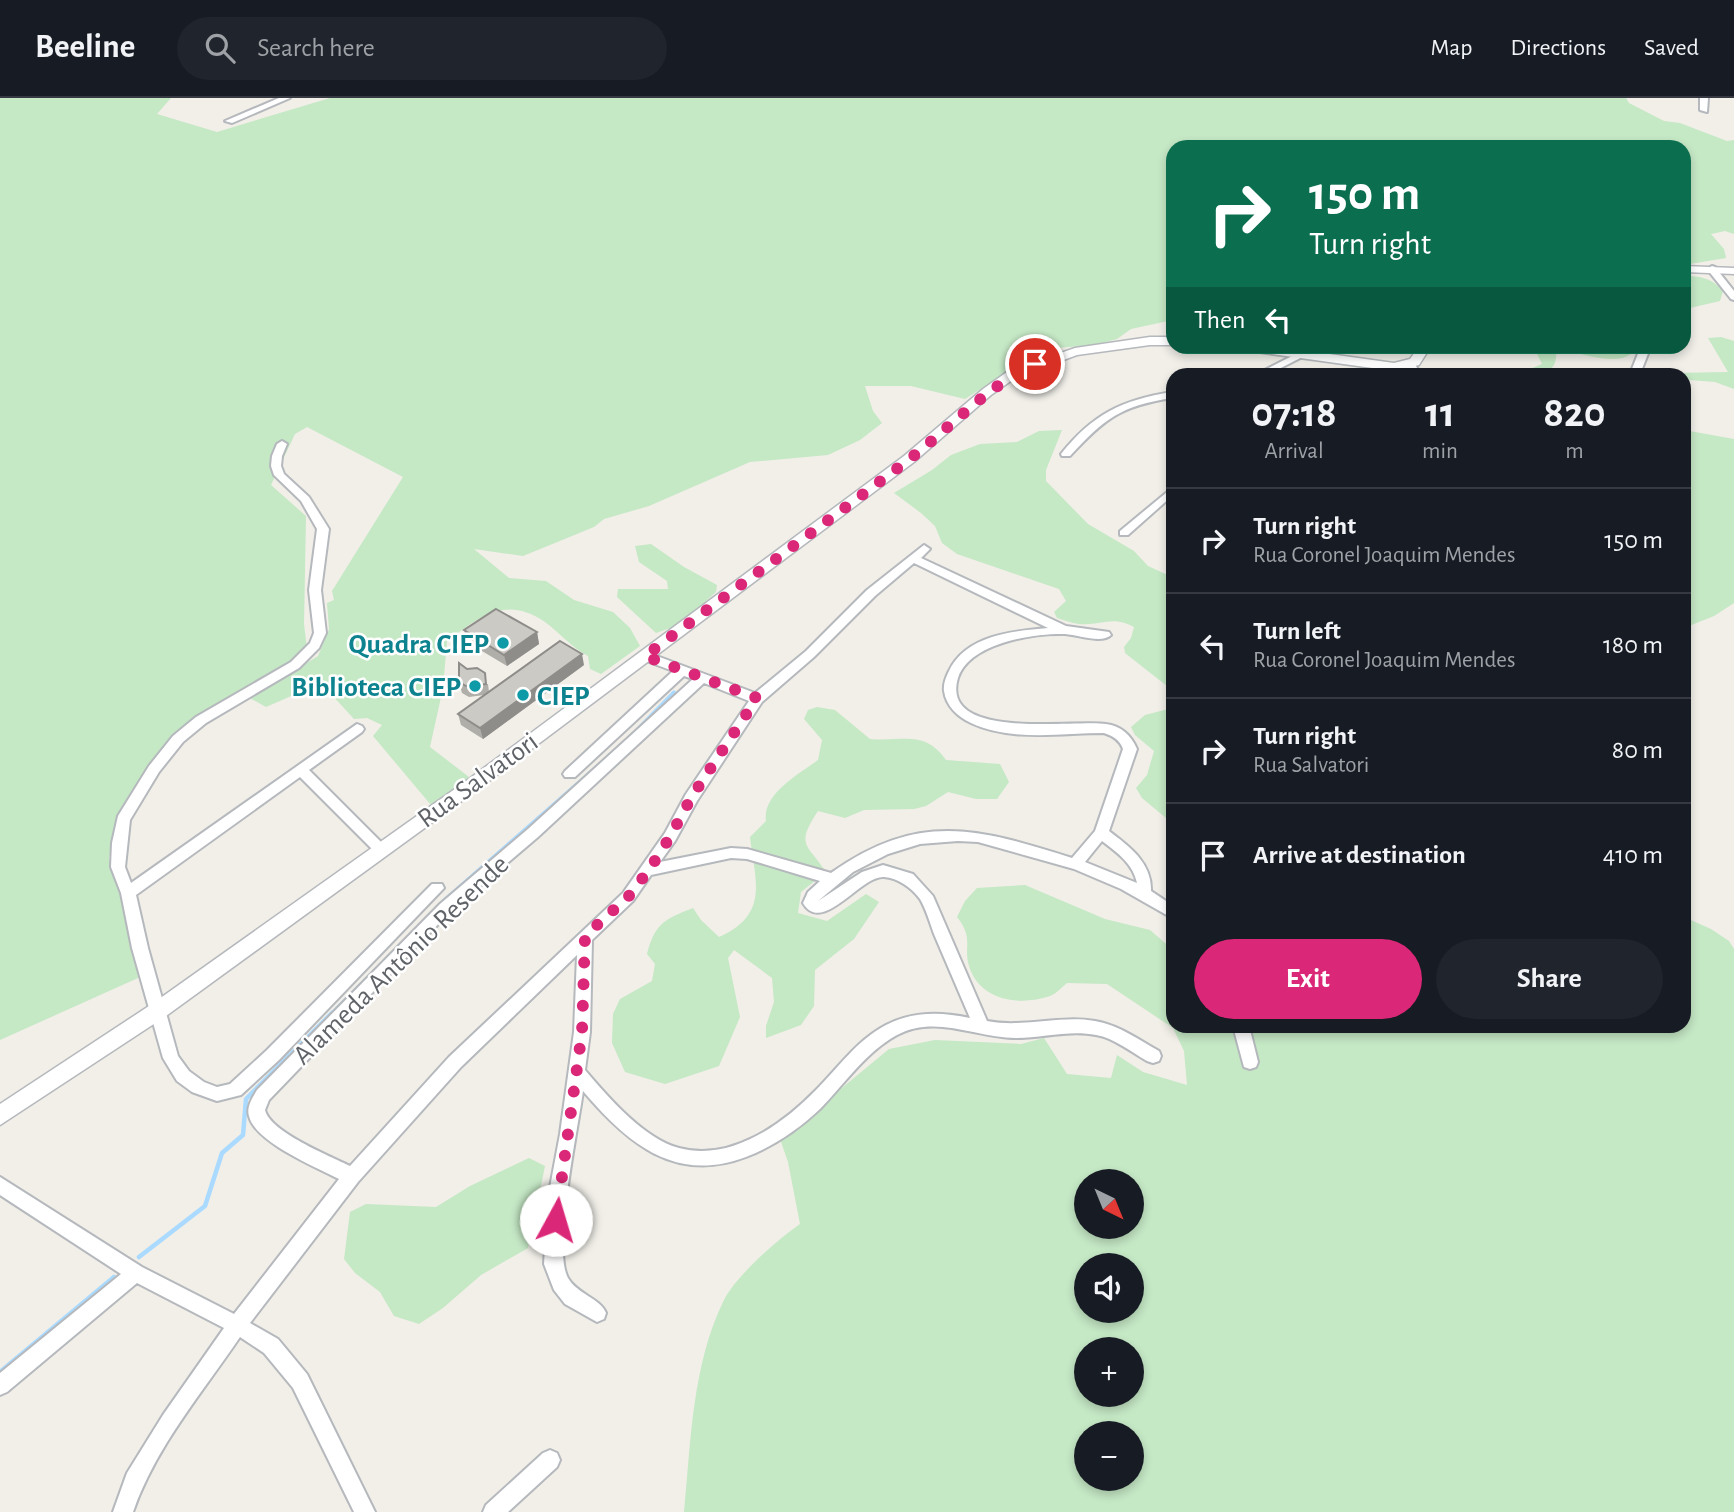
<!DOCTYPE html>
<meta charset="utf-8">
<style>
body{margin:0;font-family:"Alegreya Sans",sans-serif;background:#20242c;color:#f1f3f6;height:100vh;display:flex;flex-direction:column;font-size:26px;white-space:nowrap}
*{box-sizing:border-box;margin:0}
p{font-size:23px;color:#9ea1a6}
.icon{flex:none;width:38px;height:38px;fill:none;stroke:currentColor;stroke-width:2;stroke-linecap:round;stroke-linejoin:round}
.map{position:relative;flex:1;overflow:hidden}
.details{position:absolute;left:1166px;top:270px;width:525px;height:665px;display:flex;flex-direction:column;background:#171b24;border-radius:21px;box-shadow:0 4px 10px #0003}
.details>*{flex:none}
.banner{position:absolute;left:1166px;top:42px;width:525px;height:214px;border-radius:21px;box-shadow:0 4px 10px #0003;background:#0b6e4f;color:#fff;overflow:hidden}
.needle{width:46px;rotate:137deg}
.controls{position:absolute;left:1074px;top:1071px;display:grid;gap:14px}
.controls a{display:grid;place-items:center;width:70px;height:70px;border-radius:50%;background:#171b24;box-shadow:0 4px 10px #0003;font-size:35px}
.pin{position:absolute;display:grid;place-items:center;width:60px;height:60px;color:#fff;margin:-30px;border:4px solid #fff;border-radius:50%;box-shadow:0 2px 7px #0007}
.me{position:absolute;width:77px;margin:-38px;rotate:6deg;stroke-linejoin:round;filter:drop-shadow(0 0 5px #0008)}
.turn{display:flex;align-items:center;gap:24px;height:147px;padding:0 28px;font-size:32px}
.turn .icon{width:91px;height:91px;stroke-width:2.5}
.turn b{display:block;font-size:49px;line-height:60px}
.then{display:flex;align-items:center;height:66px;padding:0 28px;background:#0003;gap:14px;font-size:26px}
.eta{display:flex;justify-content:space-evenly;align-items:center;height:119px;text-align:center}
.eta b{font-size:42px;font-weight:700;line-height:49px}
.action{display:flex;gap:14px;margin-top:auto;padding:14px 28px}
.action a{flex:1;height:80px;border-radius:42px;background:#db2777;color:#fff;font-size:28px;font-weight:700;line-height:80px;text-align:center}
.action a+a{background:#20242c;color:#f1f3f6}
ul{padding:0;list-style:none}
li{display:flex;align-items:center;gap:21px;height:105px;padding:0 28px;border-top:2px solid #363941}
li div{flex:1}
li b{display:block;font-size:26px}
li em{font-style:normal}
header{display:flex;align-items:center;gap:42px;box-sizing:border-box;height:98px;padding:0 35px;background:#171b24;border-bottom:2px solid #363941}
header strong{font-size:33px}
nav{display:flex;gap:38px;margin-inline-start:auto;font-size:24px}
.search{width:490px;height:63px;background:#20242c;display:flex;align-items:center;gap:18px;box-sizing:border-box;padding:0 24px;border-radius:38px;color:#9ea1a6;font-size:26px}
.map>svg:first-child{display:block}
</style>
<header>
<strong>Beeline</strong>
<div class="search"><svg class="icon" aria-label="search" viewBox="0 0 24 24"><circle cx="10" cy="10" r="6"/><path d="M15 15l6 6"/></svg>Search here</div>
<nav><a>Map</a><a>Directions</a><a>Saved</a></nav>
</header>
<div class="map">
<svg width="1734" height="1414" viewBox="0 0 1734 1414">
<rect width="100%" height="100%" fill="#f1efe8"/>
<!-- green -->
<path fill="#c5e8c5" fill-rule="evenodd" d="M 0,0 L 171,0 L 157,16 L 217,34 L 330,0 L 1626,0 L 1629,5 L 1664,23 L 1680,25 L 1727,43 L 1734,42 L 1734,136 L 1725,133 L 1711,136 L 1724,151 L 1726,160 L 1684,167 L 1684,49 L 1172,49 L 1172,224 L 1168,223 L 1131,231 L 1117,241 L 1095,247 L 1043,251 L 965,301 L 911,288 L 865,288 L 873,313 L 882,325 L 860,342 L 828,357 L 750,364 L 649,408 L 604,421 L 594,429 L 523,458 L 474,451 L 509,480 L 546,483 L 574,502 L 613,514 L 630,530 L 640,548 L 601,576 L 590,571 L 588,558 C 571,549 560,535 545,524 C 505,497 480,519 447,543 L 443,590 L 430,649 L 469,679 L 431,707 L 373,638 L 382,627 L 367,620 L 354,621 L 321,585 L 266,609 L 250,600 L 318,558 L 329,531 L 327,505 L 334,502 L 332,493 L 403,379 L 307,329 L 295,336 L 271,387 L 306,418 L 304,526 L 307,551 L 298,560 L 176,633 L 146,673 L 123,713 L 109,759 L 133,829 L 138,880 L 0,942 Z
M 1684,178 C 1700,178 1712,180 1723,193 L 1720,203 L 1690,210 L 1684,208 Z
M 1721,239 L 1734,243 L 1734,291 L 1715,284 L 1689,282 L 1684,289 L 1684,276 L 1647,275 L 1653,270 L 1674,275 L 1728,274 L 1708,240 Z
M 1524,249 L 1638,248 L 1638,249 C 1621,273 1586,254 1561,253 L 1556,257 C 1557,285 1514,277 1495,276 L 1528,272 L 1542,266 L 1535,252 Z
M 1062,332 L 1046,372 L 1046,383 L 1088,426 L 1134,453 L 1148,468 L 1172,479 L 1172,592 L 1125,555 L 1124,549 L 1131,540 L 1134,529 C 1112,517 1101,528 1079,526 C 1072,525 1064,522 1057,520 L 1054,514 L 1066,503 L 1059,491 L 957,456 L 942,445 L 935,428 L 921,415 L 894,395 L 932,372 L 951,357 L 980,346 L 1017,344 L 1039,333 Z
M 1684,332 L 1734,341 L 1734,505 L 1714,518 L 1684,530 Z
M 651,446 L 684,469 L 717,487 L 716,494 L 679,527 L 656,535 L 617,499 L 618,491 L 668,491 L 667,483 L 639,464 L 635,448 Z
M 817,609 L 835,612 L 870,641 C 903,644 924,631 946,662 L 1000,666 L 1009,684 L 997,701 L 976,701 L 948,694 L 926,708 L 914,711 L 864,712 L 845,720 L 818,713 C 795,748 807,745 826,774 L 801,794 L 798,815 L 827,823 L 866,796 L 879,804 L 854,841 L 815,872 L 814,908 L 801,927 L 766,940 L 766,928 L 774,904 L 772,880 L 734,852 L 728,860 L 740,919 L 719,968 L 665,986 L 625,974 L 612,945 L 613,916 L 620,901 L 652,883 L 655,866 L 647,856 C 655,825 665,821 693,810 L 701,822 L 719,839 C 770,816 755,783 750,739 L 766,723 C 762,696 799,676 818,662 L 822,642 L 804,621 L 808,612 Z
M 1172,610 L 1172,725 L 1142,700 L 1136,690 L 1147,677 L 1154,653 L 1135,637 L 1131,629 L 1145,617 Z
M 1025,787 L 1105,821 L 1150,832 L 1172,851 L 1172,928 L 1684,928 L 1684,819 L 1711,831 L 1729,843 L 1734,851 L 1734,1414 L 684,1414 C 691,1343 692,1267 724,1202 C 736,1178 777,1142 800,1126 L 788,1064 L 780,1041 L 889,951 L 935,942 L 1021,946 L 1044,940 L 1067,976 L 1111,980 L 1117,957 L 1143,974 L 1187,987 L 1184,953 L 1173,930 L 1107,886 L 1067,885 C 1062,889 1056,896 1050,898 C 1020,908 982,903 970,871 C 962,850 975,841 957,819 L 965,803 L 977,790 ZM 1087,1083 L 1132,1083 L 1132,1129 L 1087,1129 ZM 1087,1167 L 1132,1167 L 1132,1213 L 1087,1213 ZM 1087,1251 L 1132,1251 L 1132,1297 L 1087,1297 ZM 1087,1335 L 1132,1335 L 1132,1381 L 1087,1381 Z
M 529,1060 L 545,1068 L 528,1150 L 481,1177 L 443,1210 L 419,1226 L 394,1218 L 380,1194 L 355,1175 L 344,1161 L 350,1114 L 366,1106 L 436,1109 L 470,1088 Z"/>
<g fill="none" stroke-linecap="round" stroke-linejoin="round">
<!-- stream-far1 -->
<path stroke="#aadaff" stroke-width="3.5" d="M 629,640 L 674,594
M 442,804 L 602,664
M 330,917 L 393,854"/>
<!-- stream -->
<path stroke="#aadaff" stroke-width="4.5" d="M 139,1159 L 205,1108 L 222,1055 L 243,1037 L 246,1001 L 332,915
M 0,1274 L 114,1179"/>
<defs>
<path id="minor" d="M 279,0 L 290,0 L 232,25 L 225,23 Z
M 1700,0 L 1708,0 L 1707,14 L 1700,12 Z
M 1712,168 L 1715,169 L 1734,193 L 1734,202 L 1731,201 L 1707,171 Z
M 1641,248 L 1651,248 L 1640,276 L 1630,276 Z
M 1302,253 L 1310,255 L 1269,276 L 1257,276 Z
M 1410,264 L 1414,265 L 1421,276 L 1411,276 L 1405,267 Z
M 1172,294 L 1172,300 C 1121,308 1105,320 1070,358 L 1062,358 L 1061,356 C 1093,316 1122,302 1172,294 Z
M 282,343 L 287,346 L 282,358 L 281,368 L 284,376 L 309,399 L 329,431 L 321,492 L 326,535 L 319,550 L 299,570 L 206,625 L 183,644 L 159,674 L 130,722 L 125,769 L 131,785 L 357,626 L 362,628 L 364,631 L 362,634 L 309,672 L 388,751 L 386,755 L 376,755 L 300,679 L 136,797 L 148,850 L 178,958 L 189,973 L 204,984 L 217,989 L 230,986 L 267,952 L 432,786 L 442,786 L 444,790 L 279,962 L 241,997 L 217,1003 L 192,994 L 177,983 L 163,960 L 132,850 L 121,795 L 111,769 L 112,745 L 118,718 L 149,668 L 173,638 L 196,619 L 291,564 L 310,545 L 314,535 L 309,492 L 317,431 L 301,403 L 274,377 L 271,368 L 272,358 L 277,346 Z
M 1172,390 L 1172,398 L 1128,437 L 1120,437 L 1120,433 Z
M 924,447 L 930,451 L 921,460 L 1066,528 L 1109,534 L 1111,537 C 1102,546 1078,537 1065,536 C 1034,535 969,545 958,580 C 939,644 1076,621 1106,626 C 1121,628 1131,637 1137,651 L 1109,733 C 1130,749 1152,765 1151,793 L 1172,807 L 1172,820 L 1121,791 L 1074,771 L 978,744 L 958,743 L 920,746 L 888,756 L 853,774 L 818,803 L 862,774 L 883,767 L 913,776 L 933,798 L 987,923 C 1023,930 1059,917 1095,923 C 1119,927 1139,942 1159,953 L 1161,958 L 1159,963 L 1153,965 L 1147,963 C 1131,954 1114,940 1096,937 C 1069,932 1043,940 1016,940 C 977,940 935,916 897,937 C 866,954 845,985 821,1010 C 799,1031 774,1048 746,1059 C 675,1086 627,1045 583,993 C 578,1031 552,1151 568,1180 C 577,1196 600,1200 606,1215 L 604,1221 L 597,1224 L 565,1206 L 554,1192 L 544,1166 L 548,1100 L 560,1036 L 574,934 L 577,857 L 461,969 L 358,1084 L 250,1225 L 278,1241 L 307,1276 L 375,1414 L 354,1414 L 293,1290 L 264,1255 L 240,1239 C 202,1295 155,1350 133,1414 L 113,1414 L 127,1375 L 163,1317 L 224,1230 L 137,1185 L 7,1294 L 0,1297 L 0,1275 L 121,1176 L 0,1097 L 0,1079 L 142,1169 L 234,1216 L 339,1081 C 316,1069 255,1044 249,1018 C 246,1009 253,999 257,992 L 440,806 L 528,731 L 693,581 L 684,578 L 575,679 L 565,679 L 563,676 L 565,673 L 673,573 L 641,561 L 639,558 L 641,555 L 649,555 L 755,595 L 806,553 L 867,492 ZM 914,465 L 1048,530 C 1013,533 966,537 949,573 C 946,579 943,586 944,593 C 946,608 958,619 971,625 C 1011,644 1062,635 1104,635 C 1113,638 1120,642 1123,651 L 1095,733 L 1072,760 C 978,730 918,713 831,775 L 747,751 L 731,750 L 660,764 L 675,743 L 697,703 L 762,604 L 814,559 L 875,498 ZM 704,585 L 749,603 L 686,696 L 665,735 L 623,795 L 449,959 L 350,1068 C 330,1058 270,1034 265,1012 L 269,1002 L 450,814 L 538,739 ZM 1102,743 C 1118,755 1133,766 1137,785 L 1085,764 ZM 731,760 L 747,761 L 820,783 L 808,794 L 803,805 C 822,838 861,777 884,779 C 898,780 912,790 920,801 C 926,811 930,825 934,836 C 946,864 958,892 970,920 C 941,914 913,913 886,927 C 857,942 838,970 816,992 C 782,1027 730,1064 679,1050 C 644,1041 608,999 585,972 L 590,934 L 592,842 L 633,803 L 651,777 Z
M 1233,928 L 1249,928 L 1258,964 L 1256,969 L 1250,971 L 1244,969 Z
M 550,1352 L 557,1355 L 560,1362 L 557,1369 L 508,1414 L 483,1414 L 486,1407 L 543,1355 Z"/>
<path id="tertiary" d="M 1684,168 L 1734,170 L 1734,176 L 1684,174 Z
M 1150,239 L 1172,239 L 1172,247 L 1150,247 L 1077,257 L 1015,280 L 991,297 L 914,364 L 481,689 L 166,918 L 0,1027 L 0,1006 L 152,906 L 469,681 L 904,358 L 983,291 L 1007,274 L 1075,250 Z
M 1236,248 L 1272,248 L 1394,265 L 1410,261 L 1419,248 L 1431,248 L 1419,267 L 1394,273 L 1242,252 Z"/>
</defs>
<!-- minor casing -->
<use href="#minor" stroke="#b5b8bc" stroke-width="4"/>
<!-- tertiary casing -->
<use href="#tertiary" stroke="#b5b8bc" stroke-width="3"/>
<!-- minor -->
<use href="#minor" fill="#fff" fill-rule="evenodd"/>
<!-- tertiary -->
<use href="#tertiary" fill="#fff" fill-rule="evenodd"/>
</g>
<!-- wall -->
<path fill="#afaea9" d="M 464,532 L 537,534 L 539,546 L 507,568 L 467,544 Z
M 584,567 L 483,641 L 461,627 L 458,616 L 484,597 L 469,599 L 462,595 L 459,584 L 488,586 L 489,594 Z"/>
<!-- shaded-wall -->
<path fill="#8f8d8a" d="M 537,534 L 539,546 L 507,568 L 504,557 Z
M 582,556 L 584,567 L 483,641 L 480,630 Z"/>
<!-- building -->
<path fill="#cccac5" stroke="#8f8d8a" stroke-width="2" d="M 496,511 L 537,534 L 504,557 L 464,532 Z
M 560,543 L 582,556 L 480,630 L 458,616 Z
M 459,565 L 467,571 L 477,570 L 485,575 L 486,586 L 466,588 L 459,584 Z"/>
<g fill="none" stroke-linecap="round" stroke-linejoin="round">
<!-- route -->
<path stroke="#db2777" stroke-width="12" stroke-dasharray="0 21.6" d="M 556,1122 L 582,934 L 585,838 L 628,799 L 649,772 L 670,739 L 691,700 L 757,600 L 645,558 C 732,493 820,429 907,363 C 950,330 986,289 1035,266"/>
</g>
<!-- markers -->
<g fill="#0f9aa8" stroke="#fff" stroke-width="2.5">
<circle cx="503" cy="545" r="7"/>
<circle cx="475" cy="588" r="7"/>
<circle cx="523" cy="597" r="7"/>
</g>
<g text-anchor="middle" stroke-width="5" stroke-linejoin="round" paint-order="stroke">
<!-- culture labels -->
<g font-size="28" font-weight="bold" fill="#0d838f" stroke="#fff" text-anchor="end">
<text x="489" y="555">Quadra CIEP</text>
<text x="461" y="598">Biblioteca CIEP</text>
<text x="537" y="607" text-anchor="start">CIEP</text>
</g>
<!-- street labels -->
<g font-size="28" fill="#5f6368" stroke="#fff">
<text transform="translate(477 681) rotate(-36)" y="10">Rua Salvatori</text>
<text transform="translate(400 861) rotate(-44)" y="10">Alameda Antônio Resende</text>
</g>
</g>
</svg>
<div class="controls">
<a><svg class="needle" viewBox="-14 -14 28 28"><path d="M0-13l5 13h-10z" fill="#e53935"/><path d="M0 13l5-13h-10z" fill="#9ea1a6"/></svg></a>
<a><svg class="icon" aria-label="sound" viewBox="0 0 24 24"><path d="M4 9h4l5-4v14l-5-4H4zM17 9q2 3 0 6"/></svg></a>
<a>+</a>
<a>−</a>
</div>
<div class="pin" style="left:1035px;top:266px;background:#d93025"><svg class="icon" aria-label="arrive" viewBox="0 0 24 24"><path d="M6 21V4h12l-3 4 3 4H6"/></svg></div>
<svg class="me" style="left:556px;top:1122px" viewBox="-20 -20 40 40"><circle r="19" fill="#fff"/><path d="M0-13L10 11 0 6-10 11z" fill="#db2777"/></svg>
<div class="banner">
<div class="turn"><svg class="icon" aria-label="right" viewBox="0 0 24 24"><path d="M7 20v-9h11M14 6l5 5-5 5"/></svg><div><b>150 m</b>Turn right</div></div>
<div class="then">Then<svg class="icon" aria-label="left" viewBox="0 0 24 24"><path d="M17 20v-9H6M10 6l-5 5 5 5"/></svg></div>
</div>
<section class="details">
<div class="eta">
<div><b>07:18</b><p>Arrival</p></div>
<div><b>11</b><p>min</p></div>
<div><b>820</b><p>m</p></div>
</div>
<ul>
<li><svg class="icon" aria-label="right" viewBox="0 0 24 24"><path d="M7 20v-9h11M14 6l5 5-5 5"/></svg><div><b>Turn right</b><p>Rua Coronel Joaquim Mendes</p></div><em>150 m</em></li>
<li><svg class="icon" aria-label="left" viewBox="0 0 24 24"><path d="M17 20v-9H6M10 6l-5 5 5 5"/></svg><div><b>Turn left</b><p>Rua Coronel Joaquim Mendes</p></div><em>180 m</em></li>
<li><svg class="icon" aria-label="right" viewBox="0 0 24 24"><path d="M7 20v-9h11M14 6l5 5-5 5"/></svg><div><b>Turn right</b><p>Rua Salvatori</p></div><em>80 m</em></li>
<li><svg class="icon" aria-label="arrive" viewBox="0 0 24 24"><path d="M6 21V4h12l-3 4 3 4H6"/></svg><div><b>Arrive at destination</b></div><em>410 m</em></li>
</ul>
<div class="action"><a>Exit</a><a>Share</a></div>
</section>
</div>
